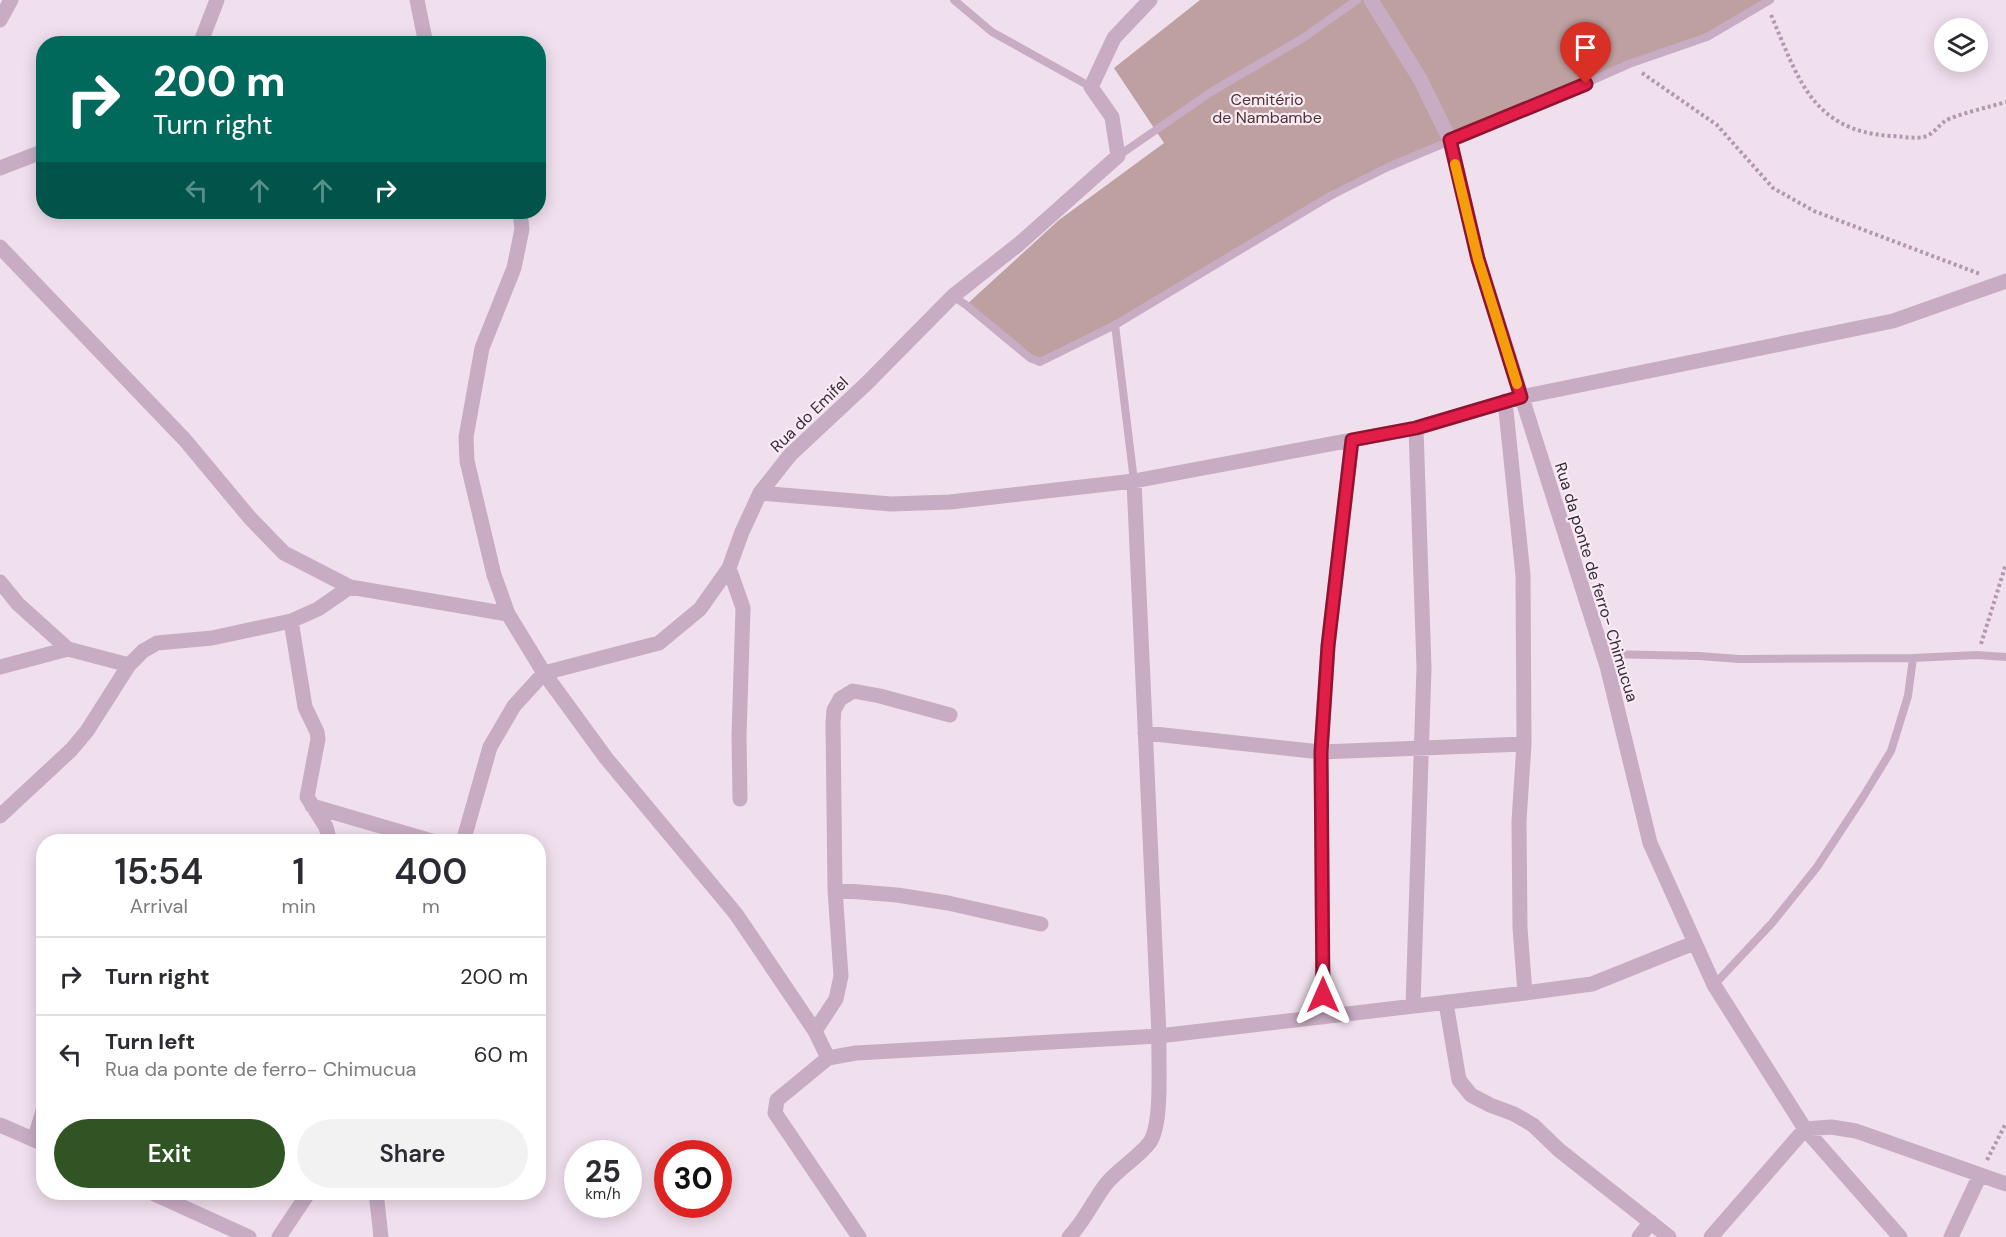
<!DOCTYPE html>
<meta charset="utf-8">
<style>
body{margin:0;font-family:"DM Sans",sans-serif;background:#f2f2f3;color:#2b2b33;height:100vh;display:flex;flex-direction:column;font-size:22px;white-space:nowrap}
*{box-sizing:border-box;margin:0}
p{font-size:20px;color:#7c7c81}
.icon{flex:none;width:33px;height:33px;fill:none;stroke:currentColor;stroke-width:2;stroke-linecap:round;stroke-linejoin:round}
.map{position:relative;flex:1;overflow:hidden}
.drawer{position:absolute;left:36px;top:834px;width:510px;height:366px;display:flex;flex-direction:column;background:#fff;border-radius:24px;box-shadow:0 3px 15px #0003}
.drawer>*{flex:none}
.hud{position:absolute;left:36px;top:36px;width:510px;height:183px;border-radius:24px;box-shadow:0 3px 15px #0003;background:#00695c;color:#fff;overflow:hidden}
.fabs{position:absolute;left:1934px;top:18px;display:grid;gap:12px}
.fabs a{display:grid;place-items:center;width:54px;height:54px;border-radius:50%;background:#fff;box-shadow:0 3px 15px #0003;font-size:30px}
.speed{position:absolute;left:564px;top:1140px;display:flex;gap:12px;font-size:30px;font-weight:700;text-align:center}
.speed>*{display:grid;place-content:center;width:78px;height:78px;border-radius:50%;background:#fff;box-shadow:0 3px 15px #0003;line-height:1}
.speed small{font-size:15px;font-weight:400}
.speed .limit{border:9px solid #d22;background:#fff;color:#111}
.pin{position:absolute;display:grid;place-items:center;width:51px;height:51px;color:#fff;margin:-62px -26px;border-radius:50% 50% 50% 0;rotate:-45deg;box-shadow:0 0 6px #0007}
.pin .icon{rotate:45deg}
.me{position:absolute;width:66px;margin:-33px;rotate:0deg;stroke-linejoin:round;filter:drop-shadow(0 0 4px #0008)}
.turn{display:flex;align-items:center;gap:21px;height:126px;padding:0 18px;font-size:27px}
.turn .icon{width:78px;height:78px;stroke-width:2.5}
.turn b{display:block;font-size:42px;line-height:51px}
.lanes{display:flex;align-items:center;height:57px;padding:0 18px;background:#0003;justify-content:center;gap:30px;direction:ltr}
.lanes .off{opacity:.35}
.eta{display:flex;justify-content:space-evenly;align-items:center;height:102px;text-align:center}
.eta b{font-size:36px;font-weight:600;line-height:42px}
.action{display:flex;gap:12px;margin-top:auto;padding:12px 18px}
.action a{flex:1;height:69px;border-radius:36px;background:#305423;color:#fff;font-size:24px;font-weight:600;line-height:69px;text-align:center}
.action a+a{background:#f2f2f3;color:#2b2b33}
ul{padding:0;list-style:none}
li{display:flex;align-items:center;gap:18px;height:78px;padding:0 18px;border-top:2px solid #e1e1e2}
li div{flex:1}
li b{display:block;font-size:22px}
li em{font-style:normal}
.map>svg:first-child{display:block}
</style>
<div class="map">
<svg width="2006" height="1237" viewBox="0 0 2006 1237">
<rect width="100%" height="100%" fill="#f0dfed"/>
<!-- green -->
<path fill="#bea0a0" d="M 1200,0 L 1770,0 L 1707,37 L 1629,64 L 1388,167 L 1115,325 L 1040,362 L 966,305 L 1059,220 L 1164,143 L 1114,68 Z"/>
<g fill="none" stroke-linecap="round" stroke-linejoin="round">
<!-- path -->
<path stroke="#b396b0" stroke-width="4" stroke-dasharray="3 3" stroke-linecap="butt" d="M 1771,15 C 1798,77 1811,131 1891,136 C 1900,136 1913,139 1923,137 C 1932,136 1938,126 1945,121 C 1954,115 1993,106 2006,102
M 1642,73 L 1717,125 L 1773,188 L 1814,211 L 1980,274
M 1981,644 L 2006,564
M 1987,1160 L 2006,1123"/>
<!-- lane -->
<path stroke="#c8acc4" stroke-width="8" d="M 954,0 L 992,32 L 1091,87
M 1118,156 L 1211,92 L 1303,38 L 1357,0
M 953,296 L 966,305 L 1030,358 L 1040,362 L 1115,325 L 1330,196 L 1388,167 L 1564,93 L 1629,64 L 1707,37 L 1770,0
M 1115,325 L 1134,481
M 1604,654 L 1699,656 L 1739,659 L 1913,658 L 1977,655 L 2006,657
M 1714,985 L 1772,923 L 1817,867 L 1863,797 L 1891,751 L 1908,696 L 1913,658"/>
<!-- street -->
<path stroke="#c8acc4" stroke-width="15" d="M 417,0 L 426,44
M 1371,0 L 1420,79 L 1450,140 L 1478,259 L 1607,666 L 1650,843 L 1714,985 L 1805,1129 L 1900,1237
M 0,20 L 11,0
M 200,44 L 217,0
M 0,168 L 44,151
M 520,212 L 522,229 L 514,268 L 482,348 L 466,437 L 467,461 L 494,575 L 508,614 L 544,673 L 606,758 L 736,914 L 815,1031 L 828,1058
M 0,247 L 185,440 L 250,518 L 284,553 L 350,587 L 508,614
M 1505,401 L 1523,575 L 1524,744 L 1519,821 L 1520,928 L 1525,993
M 760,493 L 891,504 L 950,502 L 1134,481 L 1416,428 L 1521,397 L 1893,321 L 2006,281
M 729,568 L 743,608 L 739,736 L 740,799
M 0,582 L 18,604 L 68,649 L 129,665
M 291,621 L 305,707 L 317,732 L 318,739 L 307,797 L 326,827 L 330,842
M 0,667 L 68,649
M 1145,733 L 1321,752 L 1524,744
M 312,806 L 435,842
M 0,816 L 71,750 L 87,731 L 129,665 L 143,651 L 157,643 L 212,638 L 291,621 L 318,609 L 350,587
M 463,842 L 490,747 L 514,706 L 544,673 L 659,643 L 700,609 L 729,568 L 742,532 L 760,493 L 790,455 L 866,384 L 953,296 L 1019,244 L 1118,156 L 1112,117 L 1091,87 L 1114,38 L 1150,0
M 835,890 L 897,895 L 948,903 L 1041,924
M 1446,1003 L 1459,1080 L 1471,1095 L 1490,1105 L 1514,1114 L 1533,1125 L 1559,1150 L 1669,1237
M 1413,1005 L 1424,668 L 1416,428
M 1323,1017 L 1321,752 L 1328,646 L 1352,440
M 815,1031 L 836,999 L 841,976 L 835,890 L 833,723 L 834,710 L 840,699 L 853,691 L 880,696 L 950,715
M 0,1125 L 44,1144
M 34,1140 L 44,1108
M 150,1192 L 249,1237
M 376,1192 L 381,1237
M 279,1237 L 309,1192
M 859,1237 L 775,1113 L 777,1100 L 828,1058 L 856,1053 L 1159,1036 L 1525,993 L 1592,984 L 1694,943
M 1069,1237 C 1084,1222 1093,1201 1106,1184 C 1119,1168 1138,1158 1150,1142 C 1163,1122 1158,1061 1159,1036 L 1134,481
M 1639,1237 L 1651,1222
M 1711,1237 L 1805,1129 L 1831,1127 L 1856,1131 L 2006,1184
M 1951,1237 L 1980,1175"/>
</g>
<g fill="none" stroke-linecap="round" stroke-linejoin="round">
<defs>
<path id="route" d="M 1323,995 L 1321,752 L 1328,646 L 1352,440 L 1416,428 L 1521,397 L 1478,259 L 1450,140 L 1586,84"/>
</defs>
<!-- route casing -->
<use href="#route" stroke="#92132f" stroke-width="15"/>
<!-- route -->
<use href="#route" stroke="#e11d48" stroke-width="10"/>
<!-- slow -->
<path stroke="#f59e0b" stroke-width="10" d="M 1455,164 L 1478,259 L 1517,384"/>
</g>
<g text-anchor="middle" stroke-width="4.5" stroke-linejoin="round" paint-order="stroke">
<!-- park labels -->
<g font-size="16" fill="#523130" stroke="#f8ebf5">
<text x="1267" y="105">Cemitério<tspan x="1267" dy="18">de Nambambe</tspan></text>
</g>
<!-- street labels -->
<g font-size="16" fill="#362a36" stroke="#f8ebf5">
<text transform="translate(809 414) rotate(-44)" y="6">Rua do Emifel</text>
<text transform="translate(1597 582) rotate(73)" y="6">Rua da ponte de ferro- Chimucua</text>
</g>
</g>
</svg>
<div class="fabs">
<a><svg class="icon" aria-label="layers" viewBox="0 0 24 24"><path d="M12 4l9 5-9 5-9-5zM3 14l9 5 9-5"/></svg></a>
</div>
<div class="speed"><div>25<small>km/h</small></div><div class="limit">30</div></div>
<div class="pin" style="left:1586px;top:84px;background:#d93025"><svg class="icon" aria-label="arrive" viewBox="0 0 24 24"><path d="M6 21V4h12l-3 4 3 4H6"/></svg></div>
<svg class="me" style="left:1323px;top:995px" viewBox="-20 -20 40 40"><path d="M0-17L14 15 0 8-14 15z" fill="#e11d48" stroke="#fff" stroke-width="4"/></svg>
<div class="hud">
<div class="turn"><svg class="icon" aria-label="right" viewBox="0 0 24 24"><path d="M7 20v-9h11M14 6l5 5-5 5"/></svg><div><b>200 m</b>Turn right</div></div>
<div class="lanes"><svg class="icon off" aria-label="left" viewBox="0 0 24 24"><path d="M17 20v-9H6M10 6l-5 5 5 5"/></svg><svg class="icon off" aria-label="ahead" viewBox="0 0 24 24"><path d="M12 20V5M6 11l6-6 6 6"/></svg><svg class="icon off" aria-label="ahead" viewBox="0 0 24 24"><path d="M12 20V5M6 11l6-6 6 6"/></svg><svg class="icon" aria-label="right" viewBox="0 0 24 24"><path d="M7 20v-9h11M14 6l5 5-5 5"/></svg></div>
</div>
<section class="drawer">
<div class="eta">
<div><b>15:54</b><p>Arrival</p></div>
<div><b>1</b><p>min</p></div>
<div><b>400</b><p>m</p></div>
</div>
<ul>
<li><svg class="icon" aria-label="right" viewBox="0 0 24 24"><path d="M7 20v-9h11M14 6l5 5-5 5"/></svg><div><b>Turn right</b></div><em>200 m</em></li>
<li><svg class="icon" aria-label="left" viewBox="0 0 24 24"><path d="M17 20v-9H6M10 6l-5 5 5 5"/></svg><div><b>Turn left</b><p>Rua da ponte de ferro- Chimucua</p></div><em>60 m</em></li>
</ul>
<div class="action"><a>Exit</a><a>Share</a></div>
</section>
</div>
